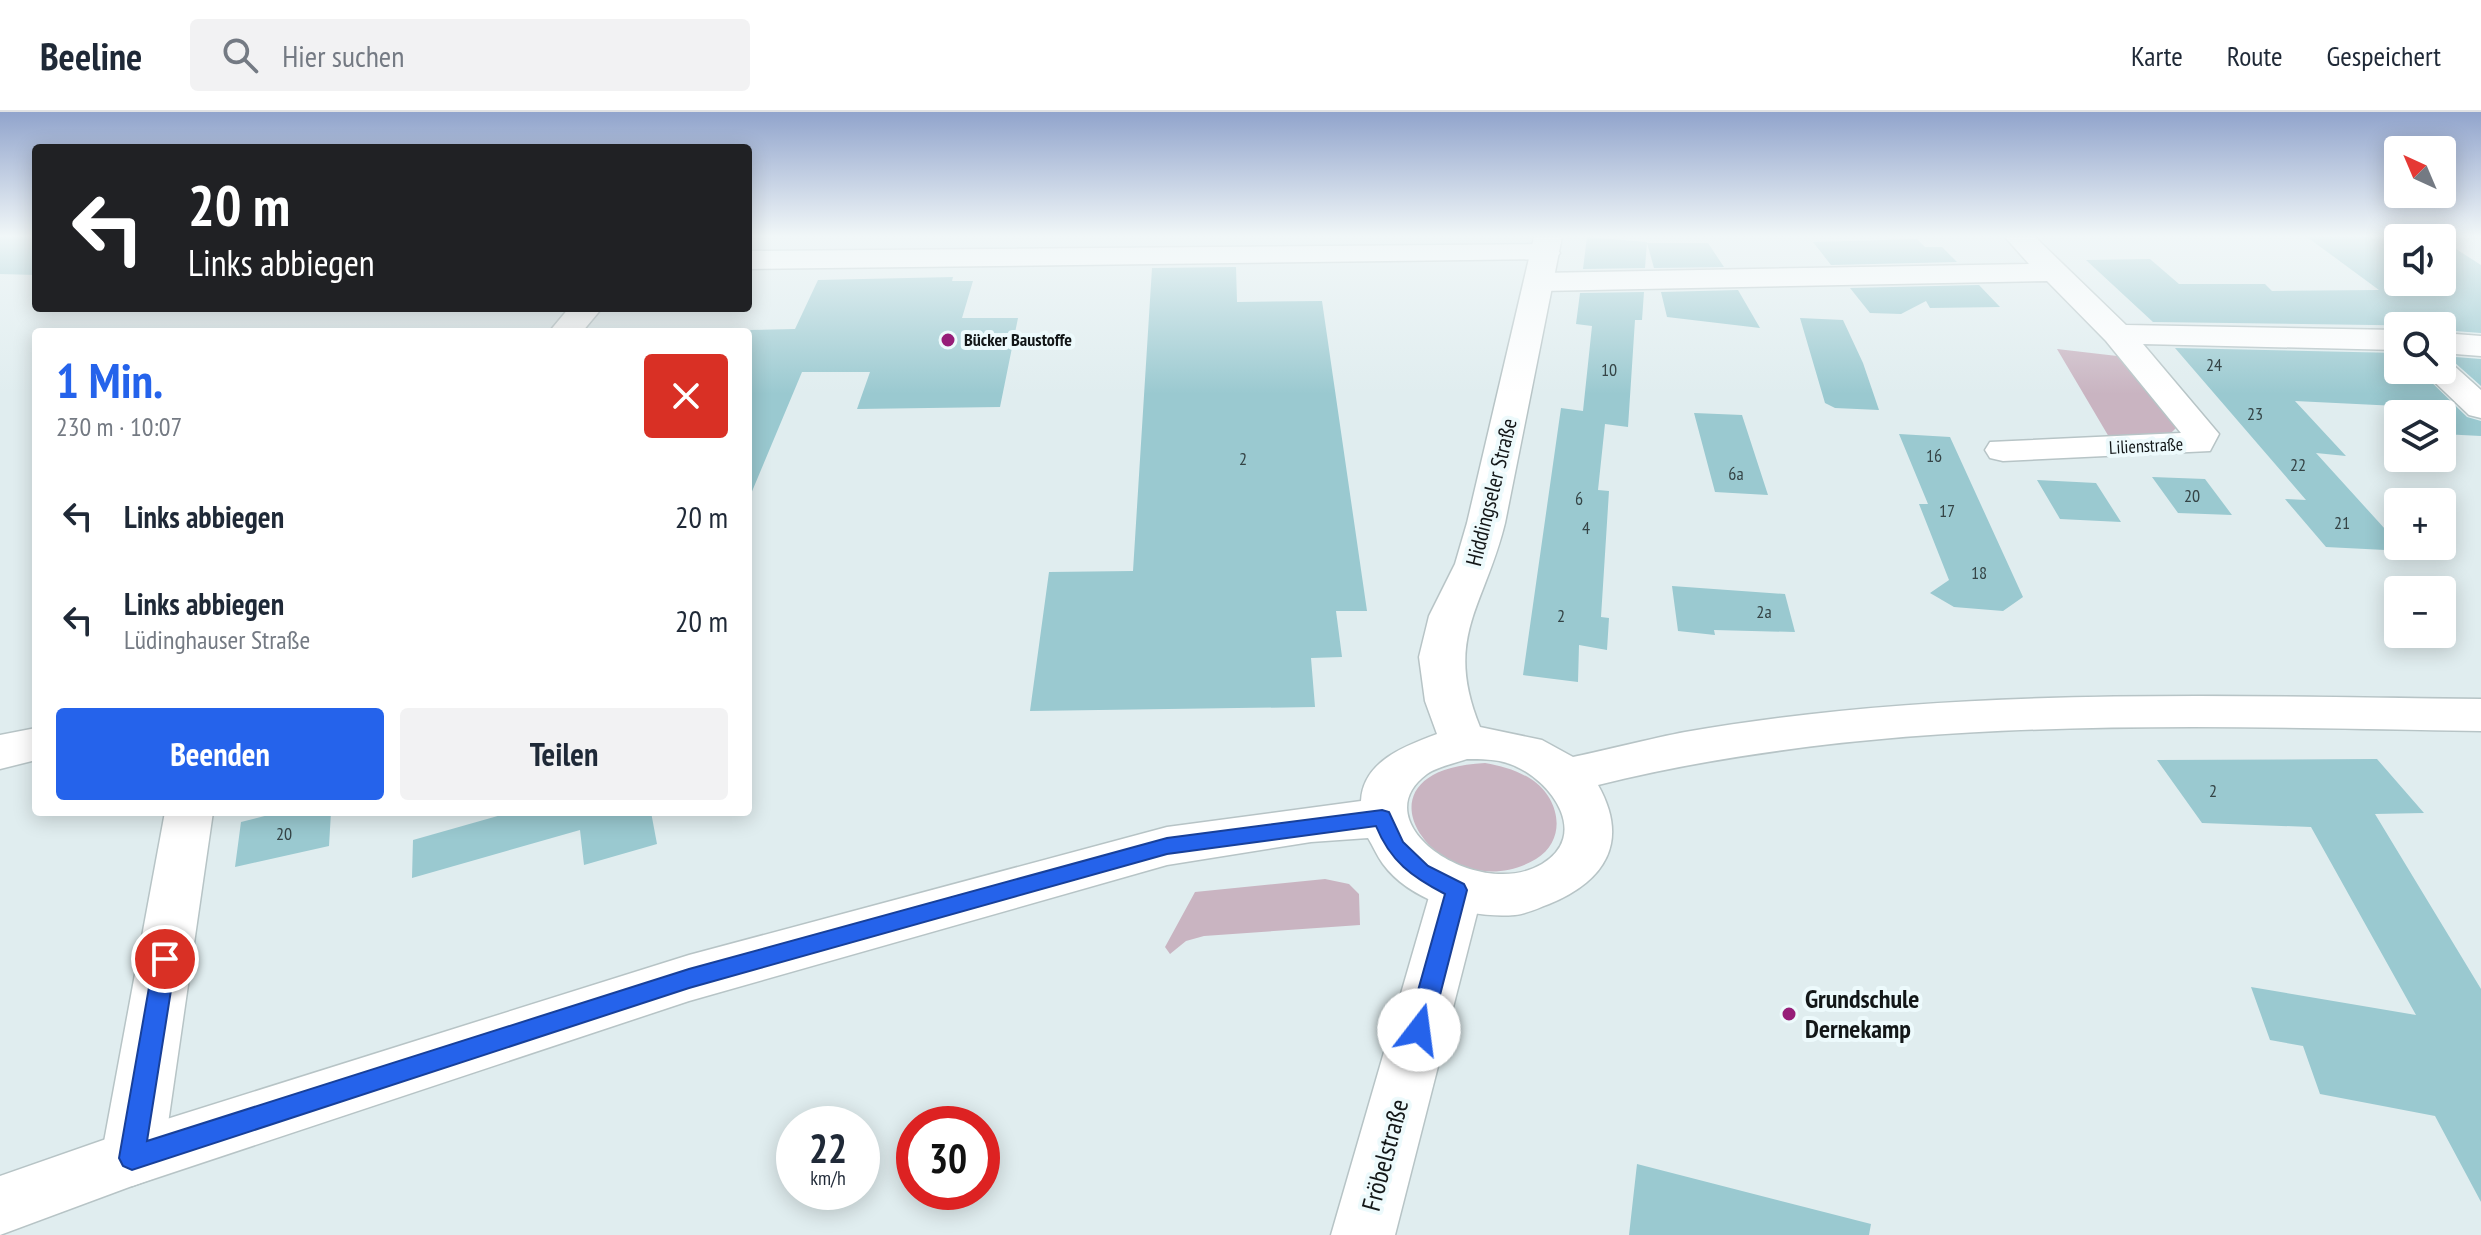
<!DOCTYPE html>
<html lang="de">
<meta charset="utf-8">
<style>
body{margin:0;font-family:"PT Sans Narrow",sans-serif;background:#f2f2f3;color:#1f2937;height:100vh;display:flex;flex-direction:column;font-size:30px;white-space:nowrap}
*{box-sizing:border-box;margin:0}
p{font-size:26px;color:#747a83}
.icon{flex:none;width:44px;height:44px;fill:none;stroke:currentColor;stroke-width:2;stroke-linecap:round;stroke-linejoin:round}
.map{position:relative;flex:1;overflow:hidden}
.sheet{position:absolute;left:32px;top:216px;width:720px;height:488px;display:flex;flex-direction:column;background:#fff;border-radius:8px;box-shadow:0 4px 20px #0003}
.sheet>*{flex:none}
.guide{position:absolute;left:32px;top:32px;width:720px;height:168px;border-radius:8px;box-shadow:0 4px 20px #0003;background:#202124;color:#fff;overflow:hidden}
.needle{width:52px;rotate:316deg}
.controls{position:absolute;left:2384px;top:24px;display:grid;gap:16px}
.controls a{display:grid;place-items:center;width:72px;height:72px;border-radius:8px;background:#fff;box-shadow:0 4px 20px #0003;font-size:40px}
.speed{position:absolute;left:776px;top:994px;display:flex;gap:16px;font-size:40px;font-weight:700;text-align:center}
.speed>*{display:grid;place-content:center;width:104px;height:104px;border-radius:50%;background:#fff;box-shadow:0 4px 20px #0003;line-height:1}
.speed small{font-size:20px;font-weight:400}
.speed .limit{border:12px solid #d22;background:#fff;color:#111}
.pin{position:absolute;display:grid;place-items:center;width:68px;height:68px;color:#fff;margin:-34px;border:4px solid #fff;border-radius:50%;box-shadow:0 2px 8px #0007}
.me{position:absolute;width:88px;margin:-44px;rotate:15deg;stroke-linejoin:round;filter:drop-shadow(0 0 6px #0008)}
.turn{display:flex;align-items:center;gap:28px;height:168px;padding:0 24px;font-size:36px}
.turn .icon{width:104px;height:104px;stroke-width:2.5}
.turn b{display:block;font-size:56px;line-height:68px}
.round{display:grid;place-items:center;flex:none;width:84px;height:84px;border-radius:8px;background:#f2f2f3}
.headline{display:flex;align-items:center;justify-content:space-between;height:136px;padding:0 24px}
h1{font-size:48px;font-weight:800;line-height:60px;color:#2563eb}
.action{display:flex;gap:16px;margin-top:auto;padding:16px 24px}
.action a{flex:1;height:92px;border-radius:8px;background:#2563eb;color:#fff;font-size:32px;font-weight:800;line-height:92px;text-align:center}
.action a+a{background:#f2f2f3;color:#1f2937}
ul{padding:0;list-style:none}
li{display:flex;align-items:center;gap:24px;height:104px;padding:0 24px}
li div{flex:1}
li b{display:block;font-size:30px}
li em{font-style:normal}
header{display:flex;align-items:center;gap:48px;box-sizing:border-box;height:112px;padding:0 40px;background:#fff;border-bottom:2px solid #e0e1e3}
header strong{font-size:38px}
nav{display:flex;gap:44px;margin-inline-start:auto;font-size:28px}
.search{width:560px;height:72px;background:#f2f2f3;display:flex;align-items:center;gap:20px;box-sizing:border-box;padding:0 28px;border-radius:8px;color:#747a83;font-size:30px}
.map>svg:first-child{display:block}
</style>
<header>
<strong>Beeline</strong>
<div class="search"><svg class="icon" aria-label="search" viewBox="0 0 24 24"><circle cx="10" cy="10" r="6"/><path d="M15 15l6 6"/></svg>Hier suchen</div>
<nav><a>Karte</a><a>Route</a><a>Gespeichert</a></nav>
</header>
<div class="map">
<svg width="2481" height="1123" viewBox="0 0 2481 1123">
<rect width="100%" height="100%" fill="#e0edef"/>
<!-- green -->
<path fill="#c9b4c1" d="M 2057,237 L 2117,244 L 2176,316 L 2168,324 L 2109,325 Z
M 1485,651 C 1502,654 1516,658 1531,667 C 1560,686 1568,727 1536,747 C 1445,802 1336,658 1485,651 Z
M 1325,767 L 1349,772 L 1359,782 L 1360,813 L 1204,824 L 1186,829 L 1170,842 L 1165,835 L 1195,780 Z"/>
<!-- building -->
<path fill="#9ac9d0" d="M 0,125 L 36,125 L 36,163 L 0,162 Z
M 1587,125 L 1647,130 L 1645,156 L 1583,157 Z
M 2307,125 L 2436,125 L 2398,126 L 2398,170 L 2442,170 L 2442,128 L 2481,153 L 2481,221 L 2442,218 L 2442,214 L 2153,210 L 2086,148 L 2150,147 L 2179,172 L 2265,172 L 2272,179 L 2379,178 Z
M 1917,127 L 1925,135 L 1942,135 L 1957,150 L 1831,153 L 1813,130 Z
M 1647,131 L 1708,131 L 1724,155 L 1654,156 Z
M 1236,155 L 1237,190 L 1322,189 L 1367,499 L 1336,499 L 1342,545 L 1311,546 L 1315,595 L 1030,599 L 1049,460 L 1133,459 L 1152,156 Z
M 953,165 L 952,169 L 973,169 L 962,206 L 1018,206 L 1000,295 L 857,297 L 870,260 L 802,260 L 748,389 L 748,218 L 795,217 L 818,168 Z
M 1979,173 L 2000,195 L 1930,196 L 1926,189 L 1901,202 L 1870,201 L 1850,176 Z
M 1738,178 L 1760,216 L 1667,205 L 1661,180 Z
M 1644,180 L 1642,208 L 1635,208 L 1628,315 L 1605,312 L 1598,378 L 1609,379 L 1601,505 L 1609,506 L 1607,538 L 1579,533 L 1578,570 L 1523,563 L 1561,296 L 1583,299 L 1592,214 L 1576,212 L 1580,181 Z
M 1800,206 L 1843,208 L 1863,251 L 1879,298 L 1835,296 L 1825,291 Z
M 2175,236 L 2398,241 L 2398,258 L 2419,258 L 2467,305 L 2481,309 L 2481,324 L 2442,322 L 2442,302 L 2405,302 L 2397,294 L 2295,289 L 2346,344 L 2316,341 L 2405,439 L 2326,435 L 2285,387 L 2306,388 Z
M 2442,244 L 2481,247 L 2481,274 L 2453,249 Z
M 1694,301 L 1742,303 L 1768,383 L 1715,380 Z
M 1899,322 L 1950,325 L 2023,485 L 2003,499 L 1954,495 L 1930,481 L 1949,468 L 1919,392 L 1928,392 Z
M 2152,365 L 2205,367 L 2232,403 L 2178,401 Z
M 2037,368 L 2096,371 L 2121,410 L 2060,407 Z
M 1672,474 L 1785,482 L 1795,520 L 1714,518 L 1715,523 L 1678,519 Z
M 2377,647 L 2424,701 L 2375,702 L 2481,877 L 2481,1090 L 2435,1004 L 2320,982 L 2303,934 L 2270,928 L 2251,875 L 2416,903 L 2311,715 L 2202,711 L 2157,648 Z
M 280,700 L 331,700 L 329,734 L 235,755 L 241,710 Z
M 512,700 L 651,700 L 657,732 L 584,753 L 580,718 L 412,766 L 413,728 Z
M 1637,1052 L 1871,1112 L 1869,1123 L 1629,1123 Z"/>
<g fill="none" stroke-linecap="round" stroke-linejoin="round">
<defs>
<path id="minor" d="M 2005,125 L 2035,125 L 2126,213 L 2398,218 L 2398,238 L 2143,232 L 2219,322 L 2210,339 L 2003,349 L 1990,346 L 1985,338 L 1990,330 L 2181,321 L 2106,229 L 2047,169 L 1540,179 L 1529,176 L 1525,170 L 1529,164 L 1540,161 L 2029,152 Z
M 1545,132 L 1555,135 L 1560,141 L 1555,147 L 748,157 L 748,139 Z
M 569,196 L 602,196 L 582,220 L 549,220 Z
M 2442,221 L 2481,224 L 2481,244 L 2442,241 Z
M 2442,249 L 2451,251 L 2481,278 L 2481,306 L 2469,303 L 2422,258 L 2442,258 Z
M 36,616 L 36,648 L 0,657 L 0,623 Z
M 165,700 L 213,700 L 163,1046 L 154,1066 L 132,1074 L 110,1066 L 101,1046 Z
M 1457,758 L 1475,764 L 1483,778 L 1395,1123 L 1331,1123 L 1431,778 L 1439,764 Z"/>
<path id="tertiary" d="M 1534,125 L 1562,125 L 1505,411 C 1485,494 1443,525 1480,615 L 1542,628 L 1573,645 C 1611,637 1648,627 1685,620 C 1946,574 2217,584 2481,587 L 2481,619 C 2189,614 1884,602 1598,673 C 1630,730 1605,769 1549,792 C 1539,796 1526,802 1515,803 C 1471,807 1410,789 1383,752 C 1377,744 1373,734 1368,726 L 1311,730 L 1167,753 L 689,889 L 132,1074 L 0,1123 L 0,1064 L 132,1018 L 689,843 L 1167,715 L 1361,689 C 1363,649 1405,634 1437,622 L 1425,589 L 1419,545 L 1429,504 L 1455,452 L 1467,411 ZM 1467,647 C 1482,647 1500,647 1515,654 C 1552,670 1590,723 1542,752 C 1478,790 1360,711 1427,662 C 1437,655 1455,651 1467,647 Z"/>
</defs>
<!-- minor casing -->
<use href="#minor" stroke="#b7c4c6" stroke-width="3"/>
<!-- tertiary casing -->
<use href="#tertiary" stroke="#b7c4c6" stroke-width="3"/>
<!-- minor -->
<use href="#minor" fill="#fff" fill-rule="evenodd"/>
<!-- tertiary -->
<use href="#tertiary" fill="#fff" fill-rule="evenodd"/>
</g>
<!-- sky -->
<linearGradient id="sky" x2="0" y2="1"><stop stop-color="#91a4cc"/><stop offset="0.44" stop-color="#f1f7f8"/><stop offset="1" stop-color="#f1f7f8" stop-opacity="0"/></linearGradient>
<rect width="2481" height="282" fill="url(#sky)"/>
<!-- route -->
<path fill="#2563eb" stroke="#184099" stroke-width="2" d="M 1382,698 L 1389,700 L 1403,730 L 1428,754 L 1464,772 L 1467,778 L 1431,918 L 1427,926 L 1419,928 L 1411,926 L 1407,918 L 1445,782 C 1412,765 1390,749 1376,714 L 1167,742 L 689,876 L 132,1058 L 123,1054 L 119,1046 L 154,847 L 157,840 L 173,840 L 176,847 L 147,1029 L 689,857 L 1167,726 Z"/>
<!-- markers -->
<g fill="#961d78" stroke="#edfafc" stroke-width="3">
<circle cx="948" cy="228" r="8"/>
<circle cx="1789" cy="902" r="8"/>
</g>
<g text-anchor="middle" stroke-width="8" stroke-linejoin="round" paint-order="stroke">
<!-- far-poi labels -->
<g font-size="18" font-weight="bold" fill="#131718" stroke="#edfafc" text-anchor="start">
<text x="964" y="234">Bücker Baustoffe</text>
</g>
<!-- number labels -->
<g font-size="18" fill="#354446">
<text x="2214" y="259">24</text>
<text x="1609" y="264">10</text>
<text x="2255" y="308">23</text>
<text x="1934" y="350">16</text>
<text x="1243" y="353">2</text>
<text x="2298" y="359">22</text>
<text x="1736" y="368">6a</text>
<text x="2192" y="390">20</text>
<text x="1579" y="393">6</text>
<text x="1947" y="405">17</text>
<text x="2342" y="417">21</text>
<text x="1586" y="422">4</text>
<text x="1979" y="467">18</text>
<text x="1764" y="506">2a</text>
<text x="1561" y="510">2</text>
<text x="2213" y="685">2</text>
<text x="284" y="728">20</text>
</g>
<!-- far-street labels -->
<g font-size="18" fill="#131718" stroke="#edfafc">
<text transform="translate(2146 334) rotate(-3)" y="6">Lilienstraße</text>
</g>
<!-- street labels -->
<g font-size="22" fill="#131718" stroke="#edfafc">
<text transform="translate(1491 380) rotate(-76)" y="8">Hiddingseler Straße</text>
</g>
<!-- near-poi labels -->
<g font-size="26" font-weight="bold" fill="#131718" stroke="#edfafc" text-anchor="start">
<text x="1805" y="896">Grundschule<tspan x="1805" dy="30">Dernekamp</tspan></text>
</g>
<!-- near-street labels -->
<g font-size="26" fill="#131718" stroke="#edfafc">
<text transform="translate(1385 1043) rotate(-75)" y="9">Fröbelstraße</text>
</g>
</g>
</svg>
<div class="controls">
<a><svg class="needle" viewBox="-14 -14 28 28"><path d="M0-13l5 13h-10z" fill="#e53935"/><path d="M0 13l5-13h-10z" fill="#747a83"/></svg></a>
<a><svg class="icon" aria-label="sound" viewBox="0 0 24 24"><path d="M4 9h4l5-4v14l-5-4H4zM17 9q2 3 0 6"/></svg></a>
<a><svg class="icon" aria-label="search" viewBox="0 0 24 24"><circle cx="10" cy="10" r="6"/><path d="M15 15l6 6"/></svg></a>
<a><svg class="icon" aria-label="layers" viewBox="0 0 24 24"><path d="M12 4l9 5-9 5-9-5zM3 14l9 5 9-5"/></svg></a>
<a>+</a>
<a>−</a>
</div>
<div class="speed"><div>22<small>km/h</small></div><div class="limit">30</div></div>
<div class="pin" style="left:165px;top:847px;background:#d93025"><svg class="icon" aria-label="arrive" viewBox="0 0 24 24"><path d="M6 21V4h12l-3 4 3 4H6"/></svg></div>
<svg class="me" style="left:1419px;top:918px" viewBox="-20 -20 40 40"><circle r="19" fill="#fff"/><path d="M0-13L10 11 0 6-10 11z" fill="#2563eb"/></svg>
<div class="guide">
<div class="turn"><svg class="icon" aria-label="left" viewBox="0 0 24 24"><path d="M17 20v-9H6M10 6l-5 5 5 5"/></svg><div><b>20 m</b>Links abbiegen</div></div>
</div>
<section class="sheet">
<div class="headline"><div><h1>1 Min.</h1><p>230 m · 10:07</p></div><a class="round" style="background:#d93025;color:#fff"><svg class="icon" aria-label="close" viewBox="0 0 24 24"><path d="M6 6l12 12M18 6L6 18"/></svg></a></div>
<ul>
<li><svg class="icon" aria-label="left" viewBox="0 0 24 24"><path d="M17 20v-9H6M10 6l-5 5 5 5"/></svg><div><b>Links abbiegen</b></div><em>20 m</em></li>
<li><svg class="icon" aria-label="left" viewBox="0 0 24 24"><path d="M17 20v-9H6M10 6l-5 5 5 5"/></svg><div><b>Links abbiegen</b><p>Lüdinghauser Straße</p></div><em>20 m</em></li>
</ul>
<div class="action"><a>Beenden</a><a>Teilen</a></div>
</section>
</div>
